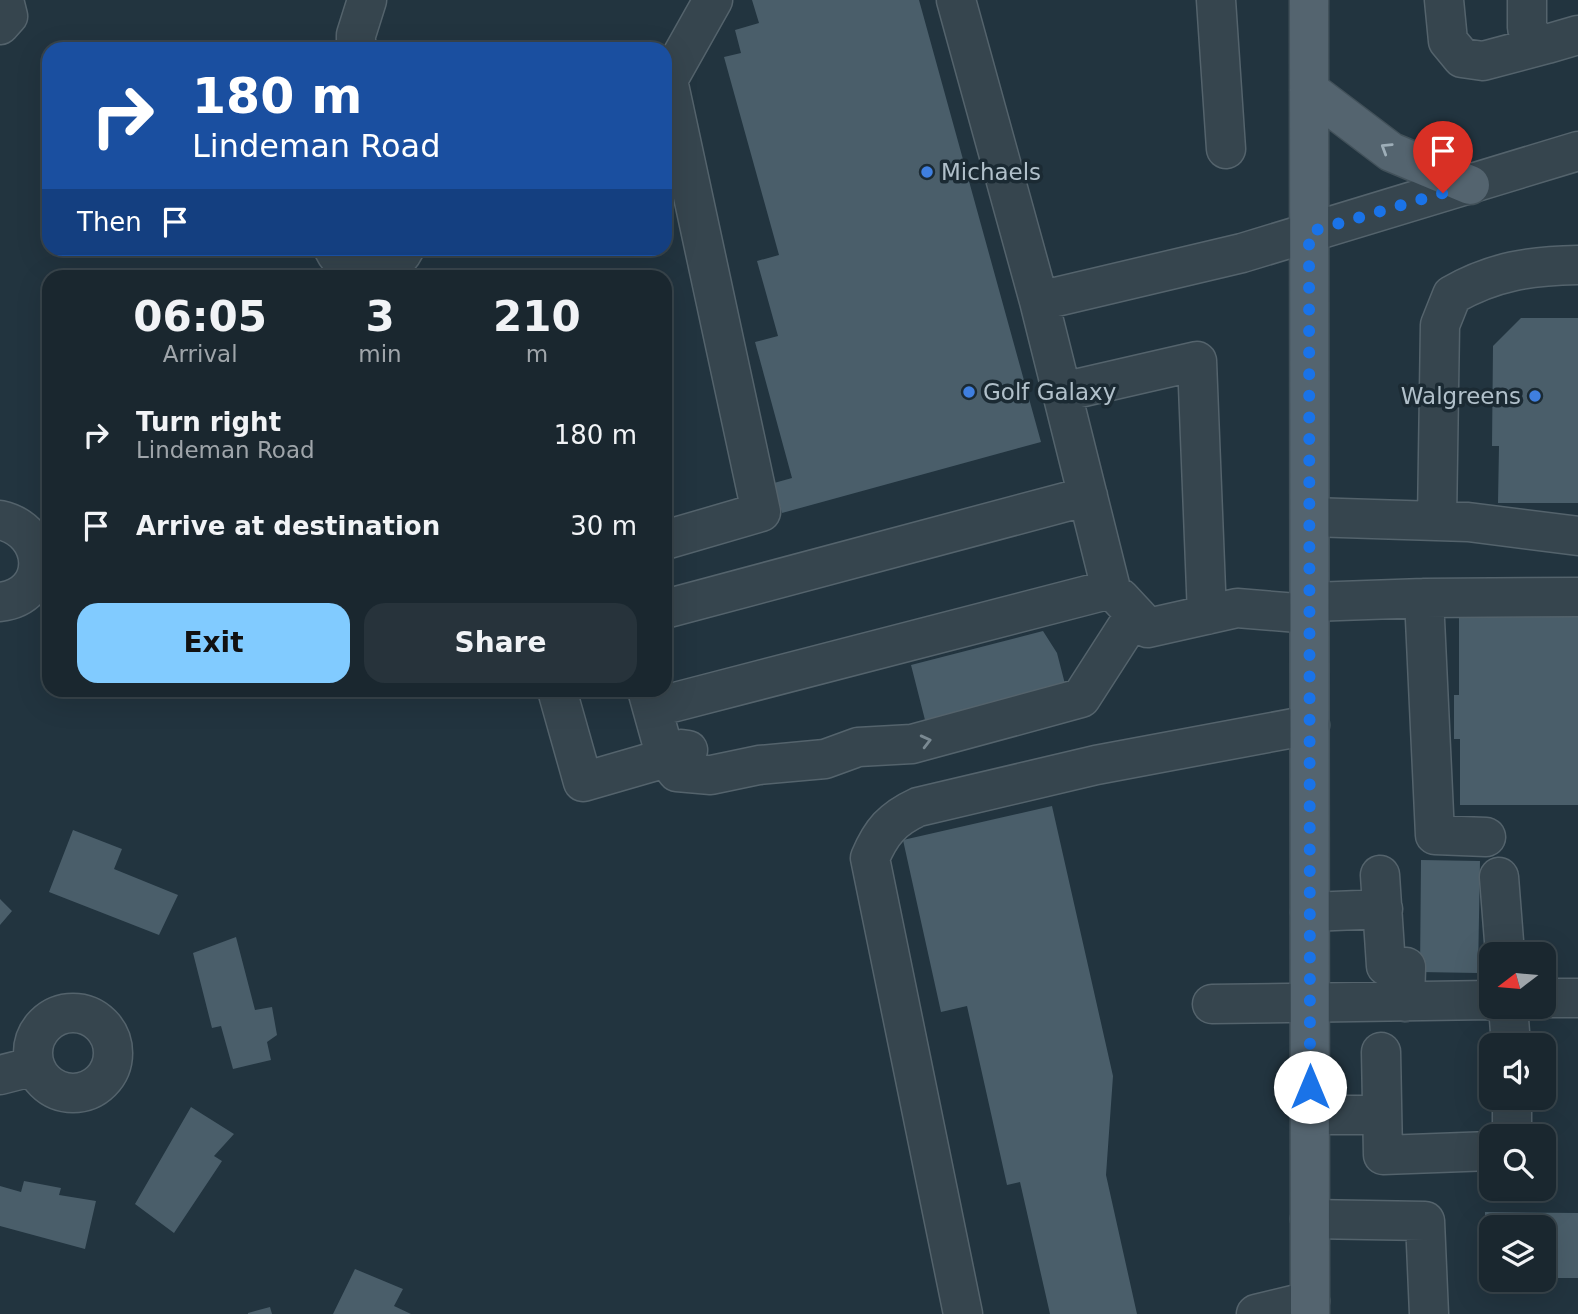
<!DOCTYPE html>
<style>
body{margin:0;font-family:"DejaVu Sans",sans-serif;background:#27333b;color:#f1f3f6;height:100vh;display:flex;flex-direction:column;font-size:26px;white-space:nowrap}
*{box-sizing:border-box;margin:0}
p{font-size:23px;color:#9fa5aa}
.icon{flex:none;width:38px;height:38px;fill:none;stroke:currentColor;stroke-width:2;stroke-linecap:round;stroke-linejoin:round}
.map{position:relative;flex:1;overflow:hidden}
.details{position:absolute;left:42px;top:270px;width:630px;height:427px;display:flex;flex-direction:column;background:#1a272f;border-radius:21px;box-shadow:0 7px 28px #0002,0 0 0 2px #38444b}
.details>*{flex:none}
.banner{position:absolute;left:42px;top:42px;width:630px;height:214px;border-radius:21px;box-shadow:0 7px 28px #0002,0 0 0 2px #38444b;background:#1a4fa0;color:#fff;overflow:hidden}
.needle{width:46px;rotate:254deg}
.tools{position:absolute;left:1479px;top:942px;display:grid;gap:14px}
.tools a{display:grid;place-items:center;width:77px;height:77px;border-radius:14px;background:#1a272f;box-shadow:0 7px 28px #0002,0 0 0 2px #38444b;font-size:35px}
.pin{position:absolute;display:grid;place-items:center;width:60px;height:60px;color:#fff;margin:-72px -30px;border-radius:50% 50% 50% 0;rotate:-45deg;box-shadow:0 0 7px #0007}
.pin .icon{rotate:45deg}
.me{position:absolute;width:77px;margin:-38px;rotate:0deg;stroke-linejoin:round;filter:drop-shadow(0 0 5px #0008)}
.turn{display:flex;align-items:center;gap:24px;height:147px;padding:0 35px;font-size:32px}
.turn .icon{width:91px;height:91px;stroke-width:2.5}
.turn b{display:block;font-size:49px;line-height:60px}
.then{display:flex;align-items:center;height:66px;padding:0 35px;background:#0003;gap:14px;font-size:26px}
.eta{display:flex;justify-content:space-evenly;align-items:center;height:119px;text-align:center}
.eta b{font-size:42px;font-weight:700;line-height:49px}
.action{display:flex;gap:14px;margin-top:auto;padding:14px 35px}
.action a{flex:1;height:80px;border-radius:21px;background:#81cbff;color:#111;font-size:28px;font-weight:700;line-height:80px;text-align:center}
.action a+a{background:#27333b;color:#f1f3f6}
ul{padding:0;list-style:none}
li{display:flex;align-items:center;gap:21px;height:91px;padding:0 35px}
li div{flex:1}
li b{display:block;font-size:26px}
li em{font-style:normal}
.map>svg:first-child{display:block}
</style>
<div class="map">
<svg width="1578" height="1314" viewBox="0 0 1578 1314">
<rect width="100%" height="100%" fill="#22343f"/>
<!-- building -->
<path fill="#4a5e6a" d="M 752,0 L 919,0 L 1041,442 L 782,513 L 774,483 L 792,478 L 755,342 L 778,336 L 757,261 L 779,255 L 724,57 L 741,53 L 735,30 L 759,23 Z
M 1521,318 L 1578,318 L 1578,503 L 1498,503 L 1499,446 L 1492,446 L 1493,346 Z
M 1459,616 L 1578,616 L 1578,805 L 1460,805 L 1460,739 L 1454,739 L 1454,695 L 1459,695 Z
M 1043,631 L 1057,653 L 1065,684 L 925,720 L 911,665 Z
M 1052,806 L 1113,1076 L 1106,1175 L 1137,1314 L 1050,1314 L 1020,1182 L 1007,1185 L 967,1006 L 941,1012 L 903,840 Z
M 73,830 L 122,849 L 114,869 L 178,895 L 159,935 L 49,892 Z
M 1421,860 L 1480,861 L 1478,973 L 1420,972 Z
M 0,899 L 12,911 L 0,925 Z
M 236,937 L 255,1010 L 272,1007 L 277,1035 L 267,1042 L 271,1060 L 233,1069 L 221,1026 L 212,1028 L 193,953 Z
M 191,1107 L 234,1134 L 214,1156 L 222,1161 L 174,1233 L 135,1204 Z
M 24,1181 L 61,1188 L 59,1195 L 96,1201 L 85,1249 L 0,1226 L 0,1186 L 21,1192 Z
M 1485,1212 L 1578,1213 L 1578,1278 L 1544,1278 L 1544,1227 L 1491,1227 L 1491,1277 L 1484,1277 Z
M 355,1269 L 403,1289 L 394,1306 L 411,1314 L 333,1314 Z
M 270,1307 L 272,1314 L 248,1314 L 248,1313 Z"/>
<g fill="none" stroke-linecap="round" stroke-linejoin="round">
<defs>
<path id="minor" d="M 956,0 L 1039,301 L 1242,253 L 1578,151
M 1216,0 L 1226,149
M 1444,0 L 1448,41 L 1462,58 L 1483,61 L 1547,44
M 1527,0 L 1527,28 L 1535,41 L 1547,44 L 1578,35
M 0,25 L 8,16 L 4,0
M 356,49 L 356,35 L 367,0
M 333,248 C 348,280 390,278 405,248
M 1062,392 L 1197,361 L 1207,615
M 1310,517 L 1468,522 L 1578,536
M 0,520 C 50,531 52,596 0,602
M 1437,521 L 1440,325 L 1452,295 C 1494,271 1530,266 1578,265
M 665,540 L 761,512 L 668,80 L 713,0
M 1120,598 L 1148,628 L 1237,608 L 1310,614
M 1311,602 L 1424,598
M 665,609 L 1088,496
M 557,690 L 583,782 L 666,758 L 681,749 L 688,750
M 647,690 L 666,758 L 677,772 L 711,775 L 759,765 L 825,759 L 858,747 L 912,744 L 1081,698 L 1135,614
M 652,708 L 1111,589 L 1039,301
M 1486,837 L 1435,835 L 1424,598 L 1578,597
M 1380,875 L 1386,966 L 1406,967 L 1405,1002
M 1499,877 L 1505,954
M 1310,912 L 1383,909
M 1544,998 L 1578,998
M 1212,1004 L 1491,1000
M 1508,1006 L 1511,1045
M33 1053a40 40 0 1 1 80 0a40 40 0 1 1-80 0Z
M 1381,1052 L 1383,1155 L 1491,1151
M 0,1075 L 35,1066
M 1512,1097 L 1512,1136
M 1310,1115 L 1382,1115
M 1310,1219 L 1425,1221 L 1429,1314
M 963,1314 L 870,858 C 881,832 892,819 918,807 L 1096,765 L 1310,725
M 1256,1314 L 1310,1301"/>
<path id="major" d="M 1309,0 L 1310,1314
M 1309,90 L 1391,152 L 1470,185"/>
</defs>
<!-- minor casing -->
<use href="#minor" stroke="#54636c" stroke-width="41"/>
<!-- major casing -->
<use href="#major" stroke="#42515a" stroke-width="41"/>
<!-- minor -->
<use href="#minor" stroke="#36454e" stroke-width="38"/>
<!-- major -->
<use href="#major" stroke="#54646f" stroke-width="38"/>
</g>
<!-- one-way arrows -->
<defs><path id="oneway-chevron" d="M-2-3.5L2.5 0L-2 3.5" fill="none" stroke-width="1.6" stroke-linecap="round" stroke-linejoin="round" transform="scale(1.75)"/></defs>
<use stroke="#9eaeb8" href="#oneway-chevron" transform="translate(1386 148) rotate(-148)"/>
<use stroke="#7a8992" href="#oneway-chevron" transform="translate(926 741) rotate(-14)"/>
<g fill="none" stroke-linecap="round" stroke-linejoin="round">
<!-- route -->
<path stroke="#1a73e8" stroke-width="12" stroke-dasharray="0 21.6" d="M 1310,1087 L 1309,232 L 1443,193"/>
</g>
<!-- markers -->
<g fill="#3f7fe0" stroke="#1b2a33" stroke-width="2.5">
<circle cx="927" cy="172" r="7"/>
<circle cx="969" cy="392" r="7"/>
<circle cx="1535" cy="396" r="7"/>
</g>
<g text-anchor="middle" stroke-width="7" stroke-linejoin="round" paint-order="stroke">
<!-- poi labels -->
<g font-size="23" fill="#b1c0ca" stroke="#1b2a33" text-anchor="start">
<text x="941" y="180">Michaels</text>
<text x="983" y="400">Golf Galaxy</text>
<text x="1521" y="404" text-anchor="end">Walgreens</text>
</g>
</g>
</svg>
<div class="tools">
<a><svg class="needle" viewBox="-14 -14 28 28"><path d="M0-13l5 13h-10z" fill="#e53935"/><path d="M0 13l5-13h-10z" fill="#9fa5aa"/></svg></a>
<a><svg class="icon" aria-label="sound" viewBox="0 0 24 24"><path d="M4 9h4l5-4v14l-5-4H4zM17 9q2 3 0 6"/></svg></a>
<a><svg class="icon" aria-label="search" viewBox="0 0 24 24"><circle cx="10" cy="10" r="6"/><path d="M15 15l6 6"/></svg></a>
<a><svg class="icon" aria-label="layers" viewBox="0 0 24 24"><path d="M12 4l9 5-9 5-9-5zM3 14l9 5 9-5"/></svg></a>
</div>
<div class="pin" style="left:1443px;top:193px;background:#d93025"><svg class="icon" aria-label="arrive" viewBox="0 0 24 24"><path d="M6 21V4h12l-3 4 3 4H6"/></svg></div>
<svg class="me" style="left:1310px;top:1087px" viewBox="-20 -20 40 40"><circle r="19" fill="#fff"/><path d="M0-13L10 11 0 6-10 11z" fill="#1a73e8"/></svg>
<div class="banner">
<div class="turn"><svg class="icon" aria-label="right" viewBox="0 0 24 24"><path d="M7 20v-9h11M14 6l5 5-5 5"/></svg><div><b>180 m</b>Lindeman Road</div></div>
<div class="then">Then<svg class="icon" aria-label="arrive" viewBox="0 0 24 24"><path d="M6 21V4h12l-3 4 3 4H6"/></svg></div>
</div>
<section class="details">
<div class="eta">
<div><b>06:05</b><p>Arrival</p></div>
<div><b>3</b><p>min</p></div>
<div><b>210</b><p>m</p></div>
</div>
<ul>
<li><svg class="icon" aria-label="right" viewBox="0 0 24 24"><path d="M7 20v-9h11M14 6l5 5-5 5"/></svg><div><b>Turn right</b><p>Lindeman Road</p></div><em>180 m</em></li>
<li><svg class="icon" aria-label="arrive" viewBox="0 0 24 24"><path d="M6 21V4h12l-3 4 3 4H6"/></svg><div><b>Arrive at destination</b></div><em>30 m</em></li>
</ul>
<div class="action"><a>Exit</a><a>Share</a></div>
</section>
</div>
